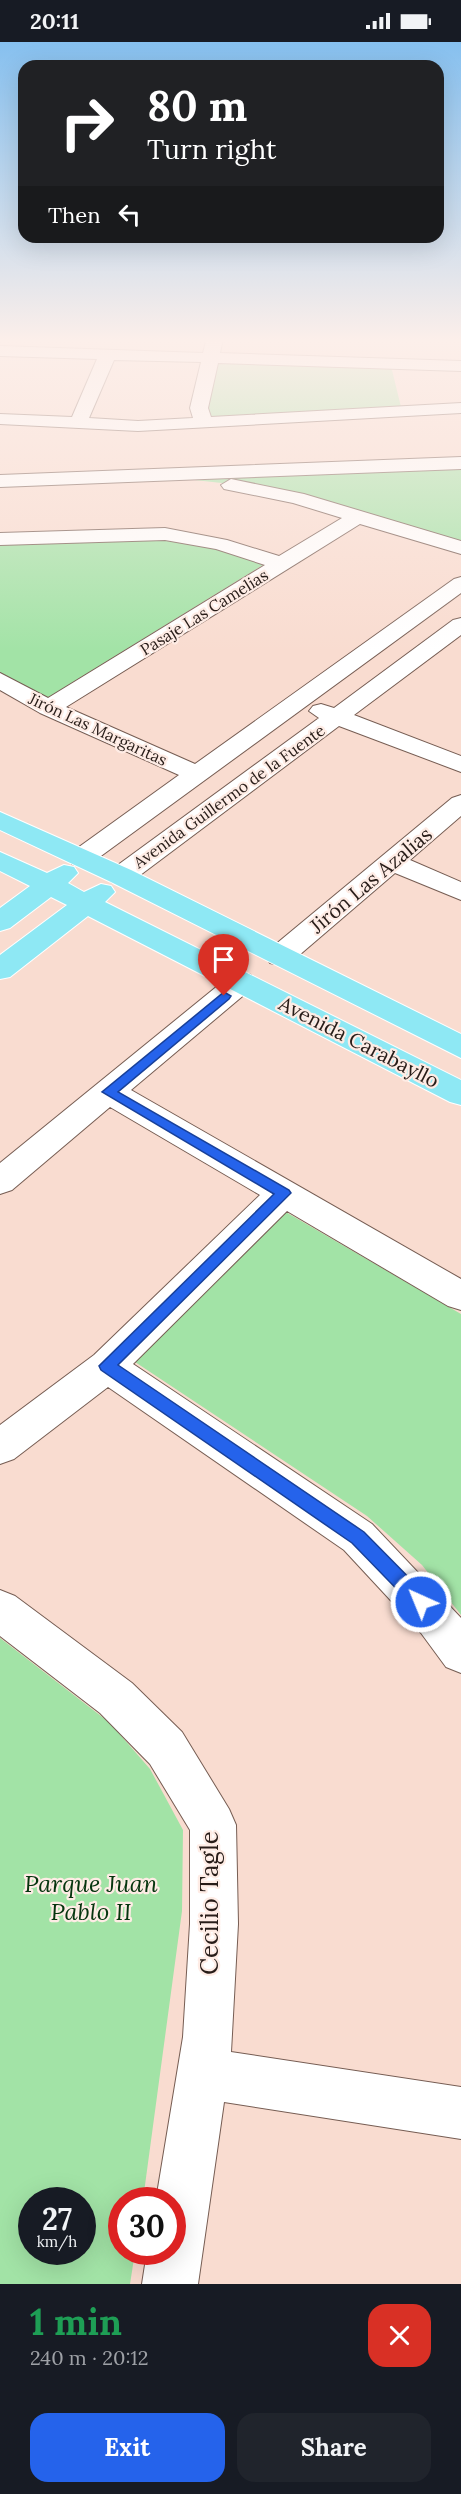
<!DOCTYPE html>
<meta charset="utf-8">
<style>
body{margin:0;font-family:Lora,serif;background:#20242c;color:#f1f3f6;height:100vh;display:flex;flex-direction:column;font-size:22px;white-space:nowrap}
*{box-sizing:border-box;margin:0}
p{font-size:20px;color:#9ea1a6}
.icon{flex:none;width:33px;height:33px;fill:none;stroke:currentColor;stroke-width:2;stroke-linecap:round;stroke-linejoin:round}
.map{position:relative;height:2242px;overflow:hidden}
.details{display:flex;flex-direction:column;background:#171b24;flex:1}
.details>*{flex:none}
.hud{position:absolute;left:18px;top:18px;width:426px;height:183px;border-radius:18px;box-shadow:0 6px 24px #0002;background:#202124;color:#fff;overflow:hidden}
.speed{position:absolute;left:18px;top:2145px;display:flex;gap:12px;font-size:30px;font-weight:700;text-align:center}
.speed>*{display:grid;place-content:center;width:78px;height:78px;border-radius:50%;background:#171b24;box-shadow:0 6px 24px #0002;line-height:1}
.speed small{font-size:15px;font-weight:400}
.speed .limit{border:9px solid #d22;background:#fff;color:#111}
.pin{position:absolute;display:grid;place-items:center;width:51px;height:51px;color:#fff;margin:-62px -26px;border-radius:50% 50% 50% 0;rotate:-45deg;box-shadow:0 0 6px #0007}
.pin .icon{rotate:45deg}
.me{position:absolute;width:66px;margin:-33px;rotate:316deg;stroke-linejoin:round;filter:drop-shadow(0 0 4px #0008)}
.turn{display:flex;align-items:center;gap:21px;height:126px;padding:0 30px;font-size:27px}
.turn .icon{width:78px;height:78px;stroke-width:2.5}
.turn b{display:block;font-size:42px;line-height:51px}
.then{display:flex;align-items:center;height:57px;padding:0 30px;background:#0003;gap:12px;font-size:22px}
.round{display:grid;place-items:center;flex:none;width:63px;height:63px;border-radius:18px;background:#20242c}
.overview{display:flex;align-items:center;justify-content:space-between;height:102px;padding:0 30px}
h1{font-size:36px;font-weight:700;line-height:45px;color:#1e9e55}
.button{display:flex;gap:12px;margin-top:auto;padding:12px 30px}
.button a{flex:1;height:69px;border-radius:18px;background:#2563eb;color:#fff;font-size:24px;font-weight:700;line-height:69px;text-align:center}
.button a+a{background:#20242c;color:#f1f3f6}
.status{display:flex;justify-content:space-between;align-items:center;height:42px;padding:0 30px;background:#171b24;direction:ltr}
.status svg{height:16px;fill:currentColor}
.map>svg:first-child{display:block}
</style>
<div class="status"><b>20:11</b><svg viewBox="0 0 49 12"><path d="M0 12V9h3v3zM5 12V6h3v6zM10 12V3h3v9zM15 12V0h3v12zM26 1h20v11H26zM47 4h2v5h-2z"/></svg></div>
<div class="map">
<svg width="461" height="2242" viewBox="0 0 461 2242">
<rect width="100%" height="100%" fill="#f9dcd0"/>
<!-- green -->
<path fill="#a2e3a6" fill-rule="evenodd" d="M 216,318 L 391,324 L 401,365 L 212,379 L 208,365 Z
M 461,425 L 461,499 L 259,445 L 176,436 Z
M 150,495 L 215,505 L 266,521 L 47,656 L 0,632 L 0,501 Z
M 284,1169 L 461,1272 L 461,1573 L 422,1523 L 367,1474 L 129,1316 Z
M 0,1596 L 110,1681 L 150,1727 L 183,1788 L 182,1869 L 143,2158 L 122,2158 L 122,2210 L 135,2210 L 130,2242 L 0,2242 ZM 32,2158 L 82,2158 L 82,2210 L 32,2210 Z"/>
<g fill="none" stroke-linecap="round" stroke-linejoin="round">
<defs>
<path id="minor" d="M 207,296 L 223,296 L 220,311 L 461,319 L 461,329 L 218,321 L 208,366 L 211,375 L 461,361 L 461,371 L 138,389 L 0,382 L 0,372 L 72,375 L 97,317 L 0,314 L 0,304 L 203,311 ZM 114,318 L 201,320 L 190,366 L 193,376 L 138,379 L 89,376 Z
M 461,415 L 461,427 L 0,445 L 0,433 Z
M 231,437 L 304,452 L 461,499 L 461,512 L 360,482 L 66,665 L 195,722 L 454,537 L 461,535 L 461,551 L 90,822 L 81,824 L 72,822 L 68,816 L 72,810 L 179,733 L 40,671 L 0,648 L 0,631 L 48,656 L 265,523 L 216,507 L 165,498 L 0,503 L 0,491 L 165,486 L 227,498 L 279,514 L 342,476 L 293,461 L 224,447 L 221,443 Z
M 461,576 L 461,593 L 354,673 L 461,714 L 461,730 L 339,684 L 131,840 L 121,842 L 111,840 L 107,834 L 111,828 L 319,676 L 309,669 L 313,664 L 321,662 L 334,666 L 453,578 Z
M 461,753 L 461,774 L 410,818 L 461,840 L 461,858 L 395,831 L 290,921 L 280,923 L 270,921 L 266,914 L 270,907 L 452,756 Z
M 241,930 L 251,933 L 256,940 L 251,947 L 131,1048 L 461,1237 L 461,1268 L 448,1264 L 287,1169 L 133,1322 L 372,1482 L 461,1576 L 461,1631 L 446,1625 L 421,1591 L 344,1508 L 108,1345 L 14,1417 L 0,1422 L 0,1383 L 94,1313 L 260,1153 L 110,1065 L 12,1148 L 0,1152 L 0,1121 L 231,933 Z
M 0,1548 L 15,1554 L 132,1641 L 182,1690 L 229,1767 L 236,1783 L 238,1882 L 231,2010 L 461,2045 L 461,2097 L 224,2060 L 198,2242 L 142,2242 L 147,2210 L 172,2210 L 172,2158 L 156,2158 L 183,1995 L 190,1882 L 190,1788 L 150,1722 L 100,1671 L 0,1594 Z"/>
<path id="major" d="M 0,770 L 131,828 L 461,992 L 461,1016 L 111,840 L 0,788 Z
M 0,810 L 47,831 L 64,823 L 74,825 L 78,831 L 68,841 L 84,850 L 101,842 L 111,844 L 115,850 L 105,860 L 461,1038 L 461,1063 L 450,1060 L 88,874 L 10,935 L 0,937 L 0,913 L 67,863 L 51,855 L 10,886 L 0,889 L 0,866 L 30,844 L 0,829 Z"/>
</defs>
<!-- minor casing -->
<use href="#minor" stroke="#765d53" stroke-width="2"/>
<!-- major casing -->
<use href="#major" stroke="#fff" stroke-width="2"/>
<!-- minor -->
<use href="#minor" fill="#fff" fill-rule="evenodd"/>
<!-- major -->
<use href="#major" fill="#8ee8f4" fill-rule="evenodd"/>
</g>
<!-- sky -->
<linearGradient id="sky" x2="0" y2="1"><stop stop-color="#86c0ef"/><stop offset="0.49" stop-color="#fcefea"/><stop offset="1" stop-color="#fcefea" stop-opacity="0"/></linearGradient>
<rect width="461" height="610" fill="url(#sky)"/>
<!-- route -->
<path fill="#2563eb" stroke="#184099" stroke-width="1.5" d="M 224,950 L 231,954 L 229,957 L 118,1050 L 289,1148 L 291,1151 L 118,1323 L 364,1490 L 427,1554 L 429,1560 L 427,1566 L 421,1569 L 415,1566 L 352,1501 L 101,1328 L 99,1324 L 274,1152 L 102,1050 Z"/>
<g text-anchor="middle" stroke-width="4.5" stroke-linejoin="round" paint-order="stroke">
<!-- far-street labels -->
<g font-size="16" fill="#271c18" stroke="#feece5">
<text transform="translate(204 570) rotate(-32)" y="6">Pasaje Las Camelias</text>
<text transform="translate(98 687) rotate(25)" y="6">Jirón Las Margaritas</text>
<text transform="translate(229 754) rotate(-36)" y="6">Avenida Guillermo de la Fuente</text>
</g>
<!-- street labels -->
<g font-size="20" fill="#271c18" stroke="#feece5">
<text transform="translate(371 838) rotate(-40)" y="7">Jirón Las Azalias</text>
<text transform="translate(359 1000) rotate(27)" y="7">Avenida Carabayllo</text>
</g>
<!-- near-park labels -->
<g font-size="24" font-style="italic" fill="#05350e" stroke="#feece5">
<text x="91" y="1850">Parque Juan<tspan x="91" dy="28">Pablo II</tspan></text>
</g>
<!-- near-street labels -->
<g font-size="24" fill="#271c18" stroke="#feece5">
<text transform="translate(210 1861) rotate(-90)" y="8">Cecilio Tagle</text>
</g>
</g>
</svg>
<div class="speed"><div>27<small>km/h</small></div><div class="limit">30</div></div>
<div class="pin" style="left:224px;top:954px;background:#d93025"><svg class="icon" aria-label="arrive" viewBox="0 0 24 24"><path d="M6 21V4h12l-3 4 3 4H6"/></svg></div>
<svg class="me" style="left:421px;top:1560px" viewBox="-20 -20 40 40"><circle r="17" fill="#2563eb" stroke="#fff" stroke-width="3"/><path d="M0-11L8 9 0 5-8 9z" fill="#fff"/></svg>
<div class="hud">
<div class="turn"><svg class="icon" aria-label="right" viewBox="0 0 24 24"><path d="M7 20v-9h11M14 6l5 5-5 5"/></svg><div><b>80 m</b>Turn right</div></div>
<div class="then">Then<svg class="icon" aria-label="left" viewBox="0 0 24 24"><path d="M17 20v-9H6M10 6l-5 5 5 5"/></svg></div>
</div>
</div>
<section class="details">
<div class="overview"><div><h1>1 min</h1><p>240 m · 20:12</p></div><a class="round" style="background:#d93025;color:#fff"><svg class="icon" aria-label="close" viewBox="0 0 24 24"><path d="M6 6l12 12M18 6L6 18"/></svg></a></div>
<div class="button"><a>Exit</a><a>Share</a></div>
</section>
